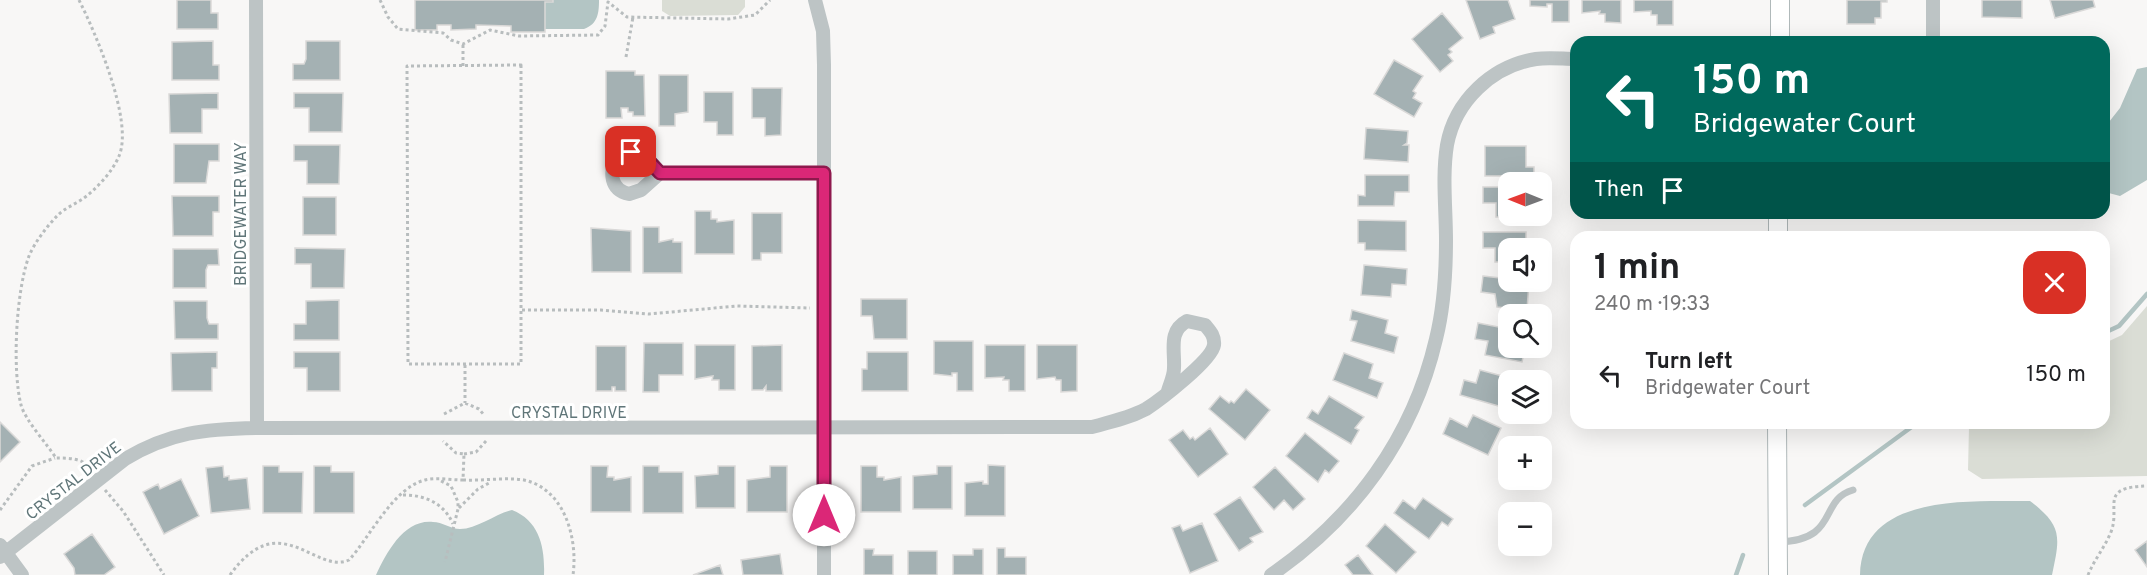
<!DOCTYPE html>
<meta charset="utf-8">
<style>
body{margin:0;font-family:Overpass,sans-serif;background:#f2f2f2;color:#202124;height:100vh;display:flex;flex-direction:column;font-size:22px;white-space:nowrap}
*{box-sizing:border-box;margin:0}
p{font-size:20px;color:#757577}
.icon{flex:none;width:33px;height:33px;fill:none;stroke:currentColor;stroke-width:2;stroke-linecap:round;stroke-linejoin:round}
.map{position:relative;flex:1;overflow:hidden}
.panel{position:absolute;left:1570px;top:231px;width:540px;height:198px;display:flex;flex-direction:column;background:#fff;border-radius:18px;box-shadow:0 6px 24px #0002}
.panel>*{flex:none}
.hud{position:absolute;left:1570px;top:36px;width:540px;height:183px;border-radius:18px;box-shadow:0 6px 24px #0002;background:#00695c;color:#fff;overflow:hidden}
.needle{width:39px;rotate:271deg}
.tools{position:absolute;left:1498px;top:172px;display:grid;gap:12px}
.tools a{display:grid;place-items:center;width:54px;height:54px;border-radius:12px;background:#fff;box-shadow:0 6px 24px #0002;font-size:30px}
.pin{position:absolute;display:grid;place-items:center;width:51px;height:51px;color:#fff;margin:-26px;border-radius:12px;box-shadow:0 3px 9px #0006}
.me{position:absolute;width:66px;margin:-33px;rotate:0deg;stroke-linejoin:round;filter:drop-shadow(0 0 4px #0008)}
.turn{display:flex;align-items:center;gap:21px;height:126px;padding:0 24px;font-size:27px}
.turn .icon{width:78px;height:78px;stroke-width:2.5}
.turn b{display:block;font-size:42px;line-height:51px}
.then{display:flex;align-items:center;height:57px;padding:0 24px;background:#0003;gap:12px;font-size:22px}
.round{display:grid;place-items:center;flex:none;width:63px;height:63px;border-radius:18px;background:#f2f2f2}
.head{display:flex;align-items:center;justify-content:space-between;height:102px;padding:0 24px}
h1{font-size:36px;font-weight:700;line-height:45px}
ul{padding:0;list-style:none}
li{display:flex;align-items:center;gap:18px;height:84px;padding:0 24px}
li div{flex:1}
li b{display:block;font-size:22px}
li em{font-style:normal}
.map>svg:first-child{display:block}
</style>
<div class="map">
<svg width="2147" height="575" viewBox="0 0 2147 575">
<rect width="100%" height="100%" fill="#f8f7f6"/>
<!-- green -->
<path fill="#daddd5" d="M 662,0 L 745,0 L 745,7 L 738,15 L 670,16 L 662,11 Z
M 2147,306 L 2147,476 L 1982,479 L 1968,470 L 1969,427 L 1973,423 L 2104,423 L 2105,343 L 2122,335 Z"/>
<!-- water -->
<path fill="#b3c5c4" d="M 553,0 L 599,0 C 599,13 598,24 584,29 L 545,29 L 545,2 Z
M 2147,67 L 2147,180 L 2120,196 L 2105,192 L 2105,127 L 2120,108 L 2137,69 Z
M 2030,501 C 2063,526 2060,537 2052,575 L 1860,575 C 1862,492 1972,502 2030,501 Z
M 512,510 C 540,521 545,548 544,575 L 376,575 C 387,552 404,519 433,522 C 442,522 451,529 460,529 C 477,529 495,514 512,510 Z"/>
<g fill="none" stroke-linecap="round" stroke-linejoin="round">
<!-- stream -->
<path stroke="#b3c5c4" stroke-width="4.5" d="M 2104,333 L 2119,326 L 2147,294
M 1805,505 L 1917,423
M 1736,575 L 1743,555"/>
</g>
<!-- building -->
<path fill="#a4b1b3" stroke="#dad9d8" stroke-width="1.5" d="M 177,0 L 211,0 L 211,13 L 218,13 L 218,29 L 177,29 Z
M 415,0 L 553,0 L 553,2 L 545,2 L 545,32 L 511,32 L 511,26 L 476,25 L 476,29 L 451,30 L 451,25 L 437,25 L 437,30 L 415,30 Z
M 1466,0 L 1508,0 L 1515,19 L 1493,27 L 1495,33 L 1480,39 Z
M 1530,0 L 1569,0 L 1569,22 L 1552,22 L 1552,4 L 1547,4 L 1547,7 L 1530,6 Z
M 1582,0 L 1621,0 L 1621,23 L 1605,22 L 1605,14 L 1599,14 L 1600,11 L 1582,13 Z
M 1634,0 L 1673,0 L 1673,25 L 1657,25 L 1657,15 L 1651,15 L 1651,11 L 1634,12 Z
M 1847,0 L 1887,0 L 1887,2 L 1881,2 L 1881,18 L 1875,18 L 1875,24 L 1847,24 Z
M 1982,0 L 2022,0 L 2022,18 L 1982,17 Z
M 2050,0 L 2093,0 L 2095,7 L 2055,18 Z
M 1442,13 L 1463,38 L 1449,49 L 1452,52 L 1448,55 L 1453,61 L 1440,72 L 1412,39 Z
M 213,41 L 213,65 L 219,65 L 219,80 L 172,80 L 172,42 Z
M 306,41 L 340,41 L 340,80 L 293,80 L 293,64 L 304,64 L 306,59 Z
M 1394,60 L 1423,76 L 1413,91 L 1416,93 L 1413,98 L 1422,103 L 1414,117 L 1374,94 Z
M 606,71 L 635,71 L 635,75 L 644,75 L 645,116 L 633,116 L 633,112 L 628,112 L 628,108 L 621,108 L 622,118 L 606,118 Z
M 659,75 L 688,75 L 688,112 L 675,114 L 675,126 L 659,126 Z
M 752,88 L 782,88 L 781,135 L 765,136 L 765,118 L 752,118 Z
M 704,92 L 733,92 L 733,135 L 717,135 L 717,122 L 704,122 Z
M 218,93 L 218,109 L 202,109 L 202,133 L 170,133 L 169,94 Z
M 294,93 L 343,93 L 342,132 L 309,132 L 309,108 L 294,108 Z
M 1366,128 L 1408,131 L 1407,143 L 1404,145 L 1409,145 L 1408,162 L 1364,159 Z
M 174,144 L 219,144 L 219,161 L 209,161 L 206,183 L 174,183 Z
M 294,145 L 340,145 L 339,184 L 307,184 L 307,161 L 294,161 Z
M 1485,146 L 1526,146 L 1526,167 L 1534,167 L 1534,176 L 1485,176 Z
M 1365,175 L 1409,175 L 1409,192 L 1395,192 L 1394,206 L 1358,206 L 1358,195 L 1365,196 Z
M 1483,187 L 1509,187 L 1509,216 L 1534,217 L 1496,217 L 1496,203 L 1483,203 Z
M 172,196 L 219,196 L 219,212 L 213,212 L 213,236 L 173,236 Z
M 303,197 L 336,197 L 336,235 L 303,235 Z
M 695,211 L 711,211 L 711,219 L 717,219 L 717,222 L 734,220 L 734,254 L 695,254 Z
M 752,213 L 782,213 L 782,253 L 761,253 L 761,260 L 752,260 Z
M 1358,220 L 1406,221 L 1406,251 L 1365,250 L 1365,243 L 1358,243 Z
M 643,227 L 659,227 L 659,242 L 673,239 L 673,242 L 682,242 L 682,273 L 643,273 Z
M 591,228 L 631,231 L 631,272 L 592,272 Z
M 1483,232 L 1526,232 L 1526,249 L 1509,249 L 1509,262 L 1495,262 L 1495,248 L 1483,248 Z
M 295,248 L 345,249 L 344,288 L 311,288 L 311,264 L 295,264 Z
M 173,249 L 218,249 L 219,265 L 208,265 L 206,270 L 206,288 L 173,288 Z
M 1364,265 L 1407,269 L 1406,285 L 1392,284 L 1391,297 L 1361,295 Z
M 1483,276 L 1509,279 L 1509,282 L 1529,282 L 1527,310 L 1497,307 L 1495,294 L 1481,292 Z
M 861,299 L 907,299 L 907,339 L 874,339 L 872,316 L 861,316 Z
M 339,300 L 339,340 L 294,340 L 294,324 L 306,324 L 306,301 Z
M 174,301 L 207,301 L 207,318 L 209,324 L 218,324 L 218,339 L 175,339 Z
M 1352,310 L 1388,320 L 1385,333 L 1398,337 L 1394,353 L 1351,341 L 1357,321 L 1350,320 Z
M 1478,323 L 1509,329 L 1509,348 L 1518,348 L 1517,352 L 1524,353 L 1522,362 L 1485,355 L 1488,341 L 1475,339 Z
M 934,341 L 973,341 L 973,391 L 957,391 L 957,373 L 952,373 L 952,376 L 934,374 Z
M 644,343 L 683,343 L 683,375 L 659,375 L 659,392 L 643,392 Z
M 695,345 L 735,345 L 735,390 L 719,390 L 719,380 L 712,380 L 713,376 L 695,379 Z
M 782,345 L 782,391 L 766,391 L 766,386 L 763,390 L 752,390 L 752,346 Z
M 985,345 L 1025,345 L 1025,391 L 1009,391 L 1009,380 L 1003,380 L 1004,377 L 985,378 Z
M 1037,345 L 1077,345 L 1077,391 L 1061,392 L 1061,380 L 1056,380 L 1055,377 L 1037,379 Z
M 596,346 L 626,346 L 626,391 L 615,391 L 615,387 L 612,387 L 612,391 L 596,391 Z
M 217,352 L 217,368 L 212,368 L 212,391 L 172,391 L 171,353 Z
M 294,352 L 340,352 L 340,391 L 307,391 L 307,368 L 294,368 Z
M 867,352 L 908,352 L 908,391 L 862,391 L 862,369 L 867,369 Z
M 1344,353 L 1373,364 L 1369,378 L 1383,383 L 1377,398 L 1333,380 Z
M 1480,370 L 1517,380 L 1509,381 L 1502,407 L 1460,395 L 1464,380 L 1476,383 Z
M 1246,389 L 1270,410 L 1245,440 L 1209,409 L 1220,396 L 1229,403 L 1231,401 L 1234,403 Z
M 1329,396 L 1364,417 L 1355,428 L 1359,430 L 1351,444 L 1307,418 L 1312,410 L 1318,414 Z
M 1473,415 L 1501,428 L 1488,455 L 1443,434 L 1450,418 L 1467,427 Z
M 0,422 L 20,442 L 0,462 Z
M 1210,428 L 1228,454 L 1198,477 L 1169,440 L 1183,430 L 1190,439 L 1193,437 L 1195,440 Z
M 1305,433 L 1339,461 L 1329,473 L 1325,470 L 1318,482 L 1286,456 Z
M 988,465 L 1005,466 L 1005,516 L 965,516 L 965,483 L 983,481 L 983,484 L 988,484 Z
M 223,466 L 224,477 L 229,476 L 229,480 L 247,478 L 250,509 L 211,513 L 206,468 Z
M 263,466 L 279,466 L 279,472 L 303,472 L 302,513 L 263,513 Z
M 314,466 L 331,466 L 331,472 L 354,472 L 354,513 L 314,513 Z
M 591,466 L 608,466 L 607,477 L 614,477 L 614,480 L 631,477 L 631,512 L 591,512 Z
M 643,466 L 659,466 L 659,472 L 683,472 L 683,513 L 643,513 Z
M 718,466 L 735,466 L 735,508 L 696,508 L 695,476 L 718,474 Z
M 770,466 L 787,466 L 787,512 L 747,512 L 747,480 L 770,477 Z
M 861,466 L 877,466 L 877,477 L 884,477 L 884,480 L 901,477 L 901,512 L 861,512 Z
M 937,466 L 952,466 L 952,509 L 913,509 L 913,476 L 937,474 Z
M 1275,467 L 1305,499 L 1293,510 L 1284,500 L 1274,510 L 1253,487 Z
M 181,479 L 199,516 L 164,534 L 143,492 L 158,484 L 160,489 Z
M 1240,497 L 1263,532 L 1250,538 L 1253,542 L 1239,551 L 1214,514 Z
M 1423,498 L 1453,519 L 1448,526 L 1442,522 L 1429,539 L 1394,513 L 1403,500 L 1415,509 Z
M 1202,523 L 1218,561 L 1190,573 L 1172,528 L 1180,525 L 1183,531 Z
M 1385,524 L 1416,552 L 1396,573 L 1366,546 Z
M 92,534 L 115,567 L 104,575 L 75,575 L 74,568 L 64,554 Z
M 2147,541 L 2147,567 L 2135,550 Z
M 997,548 L 1005,548 L 1005,557 L 1026,557 L 1026,575 L 997,575 Z
M 864,549 L 874,549 L 873,555 L 893,555 L 893,575 L 864,575 Z
M 973,549 L 983,549 L 983,575 L 953,575 L 953,555 L 973,555 Z
M 908,551 L 937,551 L 937,575 L 908,575 Z
M 780,554 L 783,575 L 743,575 L 741,560 Z
M 1358,555 L 1373,575 L 1353,575 L 1345,565 Z
M 720,565 L 723,575 L 693,575 Z"/>
<g fill="none" stroke-linecap="round" stroke-linejoin="round">
<defs>
<path id="secondary" d="M 1780,42 L 1780,0
M 1778,237 L 1778,213
M 1777,423 L 1778,575"/>
</defs>
<!-- secondary casing -->
<use href="#secondary" stroke="#b0b9ba" stroke-width="20"/>
<!-- path -->
<path stroke="#b8bdbe" stroke-width="3" stroke-dasharray="3 3" stroke-linecap="butt" d="M 79,0 C 95,32 134,121 119,156 C 113,171 95,191 81,200 C 73,205 64,209 58,215 C 47,226 35,242 29,256 C 16,291 12,369 21,405 C 25,420 47,444 56,458 C 69,458 83,458 91,469
M 380,0 L 388,17 L 398,29 L 443,33 L 451,40 L 463,44 L 490,30 L 519,36 L 598,35 L 605,26 L 608,2 L 627,17 L 728,19 L 755,15 L 770,0
M 626,57 L 633,17
M 521,65 L 521,364 L 408,364 L 407,66 Z
M 463,66 L 463,44
M 522,310 L 601,310 L 649,314 L 737,306 L 810,308
M 465,365 L 465,403
M 444,414 L 465,403 L 479,409 L 484,415
M 464,454 L 476,452 L 487,440
M 463,480 C 483,481 504,477 524,480 C 565,489 578,539 573,575
M 441,481 L 451,486 L 458,502 L 458,509 L 445,562
M 105,490 L 123,511 L 164,575
M 403,495 C 425,495 444,503 453,524
M 459,508 L 478,489 L 491,482
M 0,510 L 32,466 L 55,458
M 230,575 C 280,505 315,575 349,560 C 370,537 393,488 425,480 C 437,477 451,480 463,480 L 464,454 L 456,453 L 443,441
M 2088,575 C 2094,560 2105,547 2111,532 C 2121,506 2098,487 2147,486"/>
<!-- lane -->
<path stroke="#bdc4c5" stroke-width="7" d="M 1779,542 C 1840,540 1818,500 1853,490"/>
<!-- street -->
<path stroke="#bdc4c5" stroke-width="14" d="M 256,0 L 257,428
M 815,0 L 823,31 L 824,65 L 824,575
M 1933,42 L 1933,0
M 660,173 L 641,190 L 629,194 C 610,190 609,172 617,157 L 631,152 L 648,160 L 660,173 L 824,173
M 0,545 L 22,575
M 0,557 L 125,459 C 170,432 205,429 257,428 L 1092,427 C 1111,422 1129,418 1146,409 C 1160,400 1212,360 1214,345 C 1215,336 1210,331 1205,325 L 1187,321 C 1168,331 1175,350 1174,368 C 1174,376 1170,384 1168,391
M 1271,575 C 1354,518 1413,438 1436,339 C 1444,307 1446,274 1446,240 C 1446,209 1442,176 1447,145 C 1455,101 1492,66 1536,59 C 1549,57 1563,59 1576,59"/>
<!-- secondary -->
<use href="#secondary" stroke="#fff" stroke-width="18"/>
</g>
<g fill="none" stroke-linecap="round" stroke-linejoin="round">
<defs>
<path id="route" d="M 631,152 L 648,160 L 660,173 L 824,173 L 824,515"/>
</defs>
<!-- route casing -->
<use href="#route" stroke="#8e194d" stroke-width="15"/>
<!-- route -->
<use href="#route" stroke="#db2777" stroke-width="10"/>
</g>
<g text-anchor="middle" stroke-width="6" stroke-linejoin="round" paint-order="stroke">
<!-- street labels -->
<g font-size="16" fill="#607679" stroke="#fff">
<text transform="translate(240 214) rotate(-90)" y="6">BRIDGEWATER WAY</text>
<text x="569" y="418">CRYSTAL DRIVE</text>
<text transform="translate(73 480) rotate(-38)" y="6">CRYSTAL DRIVE</text>
</g>
</g>
</svg>
<div class="tools">
<a><svg class="needle" viewBox="-14 -14 28 28"><path d="M0-13l5 13h-10z" fill="#e53935"/><path d="M0 13l5-13h-10z" fill="#757577"/></svg></a>
<a><svg class="icon" aria-label="sound" viewBox="0 0 24 24"><path d="M4 9h4l5-4v14l-5-4H4zM17 9q2 3 0 6"/></svg></a>
<a><svg class="icon" aria-label="search" viewBox="0 0 24 24"><circle cx="10" cy="10" r="6"/><path d="M15 15l6 6"/></svg></a>
<a><svg class="icon" aria-label="layers" viewBox="0 0 24 24"><path d="M12 4l9 5-9 5-9-5zM3 14l9 5 9-5"/></svg></a>
<a>+</a>
<a>−</a>
</div>
<div class="pin" style="left:631px;top:152px;background:#d93025"><svg class="icon" aria-label="arrive" viewBox="0 0 24 24"><path d="M6 21V4h12l-3 4 3 4H6"/></svg></div>
<svg class="me" style="left:824px;top:515px" viewBox="-20 -20 40 40"><circle r="19" fill="#fff"/><path d="M0-13L10 11 0 6-10 11z" fill="#db2777"/></svg>
<div class="hud">
<div class="turn"><svg class="icon" aria-label="left" viewBox="0 0 24 24"><path d="M17 20v-9H6M10 6l-5 5 5 5"/></svg><div><b>150 m</b>Bridgewater Court</div></div>
<div class="then">Then<svg class="icon" aria-label="arrive" viewBox="0 0 24 24"><path d="M6 21V4h12l-3 4 3 4H6"/></svg></div>
</div>
<section class="panel">
<div class="head"><div><h1>1 min</h1><p>240 m · 19:33</p></div><a class="round" style="background:#d93025;color:#fff"><svg class="icon" aria-label="close" viewBox="0 0 24 24"><path d="M6 6l12 12M18 6L6 18"/></svg></a></div>
<ul>
<li><svg class="icon" aria-label="left" viewBox="0 0 24 24"><path d="M17 20v-9H6M10 6l-5 5 5 5"/></svg><div><b>Turn left</b><p>Bridgewater Court</p></div><em>150 m</em></li>
</ul>
</section>
</div>
